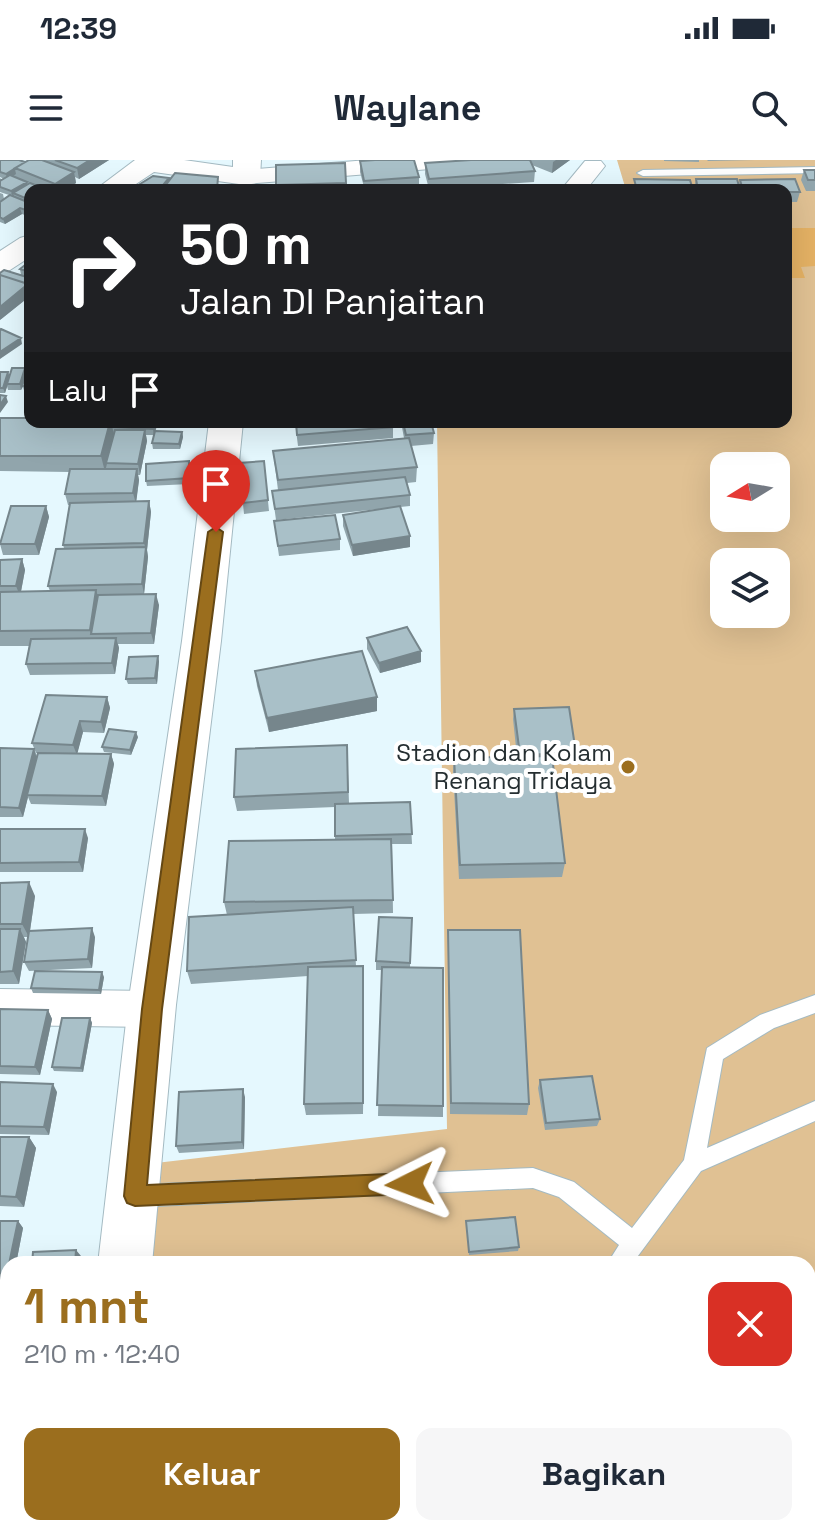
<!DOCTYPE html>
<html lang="id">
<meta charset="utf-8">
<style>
body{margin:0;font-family:"Space Grotesk",sans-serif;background:#f6f6f7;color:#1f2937;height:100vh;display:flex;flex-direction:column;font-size:30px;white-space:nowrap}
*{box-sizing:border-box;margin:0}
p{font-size:26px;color:#747a83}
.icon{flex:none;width:44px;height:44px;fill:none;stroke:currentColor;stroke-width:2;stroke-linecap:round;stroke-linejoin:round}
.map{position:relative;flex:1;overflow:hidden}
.panel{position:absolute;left:0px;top:1096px;width:816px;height:280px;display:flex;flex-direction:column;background:#fff;border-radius:24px 24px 0 0;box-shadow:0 8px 32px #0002}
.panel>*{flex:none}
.top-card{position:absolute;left:24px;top:24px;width:768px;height:244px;border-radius:16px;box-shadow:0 8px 32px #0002;background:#202124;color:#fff;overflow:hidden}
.needle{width:52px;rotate:259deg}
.controls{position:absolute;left:710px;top:292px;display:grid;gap:16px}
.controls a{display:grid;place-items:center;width:80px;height:80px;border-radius:16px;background:#fff;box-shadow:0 8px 32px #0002;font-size:40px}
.pin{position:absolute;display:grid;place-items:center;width:68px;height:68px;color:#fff;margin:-82px -34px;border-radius:50% 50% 50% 0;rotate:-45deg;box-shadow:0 0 8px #0007}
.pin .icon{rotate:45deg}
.me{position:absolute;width:88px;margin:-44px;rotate:267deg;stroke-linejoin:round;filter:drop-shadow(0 0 6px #0008)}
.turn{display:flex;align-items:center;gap:28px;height:168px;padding:0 24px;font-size:36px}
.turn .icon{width:104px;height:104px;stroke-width:2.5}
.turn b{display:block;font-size:56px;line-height:68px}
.then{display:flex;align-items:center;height:76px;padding:0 24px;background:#0003;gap:16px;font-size:30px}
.round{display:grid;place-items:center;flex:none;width:84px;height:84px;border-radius:16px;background:#f6f6f7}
.overview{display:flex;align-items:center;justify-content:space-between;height:136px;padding:0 24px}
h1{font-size:48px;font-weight:600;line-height:60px;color:#9b6e1e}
.primary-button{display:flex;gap:16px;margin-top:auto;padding:16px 24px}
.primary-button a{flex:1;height:92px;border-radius:16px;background:#9b6e1e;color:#fff;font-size:32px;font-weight:600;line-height:92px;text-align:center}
.primary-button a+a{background:#f6f6f7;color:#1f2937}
.status{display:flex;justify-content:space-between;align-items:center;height:56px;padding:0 40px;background:#fff;direction:ltr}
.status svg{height:22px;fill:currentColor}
header{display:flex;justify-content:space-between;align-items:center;height:104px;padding:0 24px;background:#fff;font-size:36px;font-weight:600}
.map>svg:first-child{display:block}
</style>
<div class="status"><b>12:39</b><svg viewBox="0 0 49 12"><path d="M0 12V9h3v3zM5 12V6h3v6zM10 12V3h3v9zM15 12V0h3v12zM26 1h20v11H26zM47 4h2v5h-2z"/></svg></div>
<header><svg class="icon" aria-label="menu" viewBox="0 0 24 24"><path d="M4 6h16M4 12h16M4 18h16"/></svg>Waylane<svg class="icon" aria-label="search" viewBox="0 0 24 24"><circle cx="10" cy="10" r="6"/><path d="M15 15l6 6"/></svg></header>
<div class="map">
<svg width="815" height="1376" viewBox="0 0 815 1376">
<rect width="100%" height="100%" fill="#e5f8fe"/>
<!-- green -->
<path fill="#e0c193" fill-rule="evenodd" d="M 617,0 L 815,0 L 815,1376 L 96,1376 L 97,1368 L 808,1368 L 808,1104 L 127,1104 L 139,1005 L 447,969 L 437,262 L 786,262 L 786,30 L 626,30 ZM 724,306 L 776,306 L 776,358 L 724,358 ZM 724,402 L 776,402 L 776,454 L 724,454 Z"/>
<!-- water -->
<path fill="#e4b164" d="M 786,68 L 815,68 L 815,106 L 801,107 L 805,118 L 786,118 Z"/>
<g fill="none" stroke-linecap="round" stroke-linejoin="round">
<defs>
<path id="lane" d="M 815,7 L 815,13 L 643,16 L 637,13 L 643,10 Z
M 815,835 L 815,853 L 774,868 L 723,899 L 707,988 L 815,941 L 815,961 L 701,1011 L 632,1104 L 607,1104 L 619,1085 L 559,1037 L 533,1028 L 135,1047 L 127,1043 L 124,1036 L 127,1029 L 135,1025 L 533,1008 L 574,1022 L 632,1068 L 684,1000 L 707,888 L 760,855 Z
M 236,1368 L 260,1368 L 259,1376 L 235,1376 Z
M 594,1368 L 618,1368 L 618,1376 L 594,1376 Z"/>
<path id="street" d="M 368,0 L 467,0 L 463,5 L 455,7 L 246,24 L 238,22 L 234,17 L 238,12 L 246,10 Z
M 585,1 L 601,1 L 605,6 L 586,30 L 561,30 Z
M 0,829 L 152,831 L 167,836 L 173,849 L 167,862 L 152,867 L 0,865 Z"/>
<path id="secondary" d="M 209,262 L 243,262 L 221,481 L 176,845 L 152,1104 L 98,1104 L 128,845 L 182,481 Z
M 55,1368 L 115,1368 L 113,1376 L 53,1376 Z"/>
<path id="primary" d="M 135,0 L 184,0 L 233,7 L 233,0 L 261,0 L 260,17 L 256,23 L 246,25 L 154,12 L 127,30 L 95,30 Z
M 30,75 L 30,97 L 10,110 L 0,113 L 0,91 L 20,78 Z"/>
</defs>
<!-- lane casing -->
<use href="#lane" stroke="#a4bac2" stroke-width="2"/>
<!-- street casing -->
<use href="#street" stroke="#a4bac2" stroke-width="2"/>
<!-- secondary casing -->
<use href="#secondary" stroke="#a4bac2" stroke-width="2"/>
<!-- primary casing -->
<use href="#primary" stroke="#a4bac2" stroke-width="2"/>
<!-- lane -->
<use href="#lane" fill="#fff" fill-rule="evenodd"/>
<!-- street -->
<use href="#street" fill="#fff" fill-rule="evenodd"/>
<!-- secondary -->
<use href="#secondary" fill="#fff" fill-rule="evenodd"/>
<!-- primary -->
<use href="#primary" fill="#fff" fill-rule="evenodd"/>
</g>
<!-- wall -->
<path fill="#91a5ac" d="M 0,0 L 25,2 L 29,0 L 109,0 L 79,19 L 75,17 L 76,23 L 65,30 L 30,30 L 30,57 L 22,54 L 5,64 L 0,62 L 0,33 L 3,34 L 4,39 L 9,35 L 0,32 L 0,18 L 2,20 L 4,19 L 0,17 Z
M 471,0 L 570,0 L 552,13 L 532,5 L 535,11 L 534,22 L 429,29 L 425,14 L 425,3 Z
M 664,0 L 699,0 L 699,2 L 664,1 Z
M 707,0 L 755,0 L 708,1 Z
M 360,1 L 419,17 L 419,28 L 393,30 L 276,30 L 276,5 L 345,3 L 346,27 L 364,27 L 360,12 Z
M 804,10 L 815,10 L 815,31 L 806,31 L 801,20 Z
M 696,19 L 739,24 L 740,20 L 800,32 L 797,42 L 786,42 L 786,30 L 694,30 Z
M 30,101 L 30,136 L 0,160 L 21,115 L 20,109 Z
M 30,204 L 30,237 L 26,237 L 23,227 L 21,230 L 8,230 L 7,226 L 5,233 L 0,233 L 0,212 L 8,212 L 9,216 L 25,208 L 27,213 Z
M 0,258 L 30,262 L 158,262 L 155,271 L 182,272 L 183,277 L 180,289 L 153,289 L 152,283 L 154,275 L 146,275 L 147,281 L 140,315 L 138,315 L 139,320 L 136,341 L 149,341 L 151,352 L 147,390 L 148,397 L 144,434 L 159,445 L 154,484 L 118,484 L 119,488 L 115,514 L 30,515 L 26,504 L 29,486 L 0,486 L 0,400 L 22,399 L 25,410 L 21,432 L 50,431 L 48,426 L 64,388 L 63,385 L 70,345 L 68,345 L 65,334 L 70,312 L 0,311 Z
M 174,262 L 197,262 L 197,264 L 174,264 Z
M 295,262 L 393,267 L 393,278 L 298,286 Z
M 401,262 L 431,262 L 434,273 L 433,284 L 411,286 L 417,307 L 416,322 L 407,323 L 410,335 L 410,346 L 400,347 L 410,387 L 353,396 L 343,366 L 343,355 L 388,348 L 276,360 L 272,331 L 278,330 L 273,291 L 404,278 Z
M 264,301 L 269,351 L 244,354 L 239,303 Z
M 190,307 L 190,324 L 147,326 L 146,321 Z
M 46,346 L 49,357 L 39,395 L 3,395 L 0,384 Z
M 274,361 L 340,379 L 340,390 L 279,396 Z
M 367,478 L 421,491 L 421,502 L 380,513 L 367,489 Z
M 159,501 L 157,524 L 128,524 L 126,519 Z
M 255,511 L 377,551 L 269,572 L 257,526 Z
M 107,537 L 110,548 L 104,573 L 83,572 L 77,593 L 111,594 L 114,604 L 106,646 L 31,644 L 28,637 L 23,657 L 0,657 L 0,588 L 34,589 L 37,596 L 37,593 L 36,593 L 32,583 Z
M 514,549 L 576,593 L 574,604 L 553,604 L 565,703 L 562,717 L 459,719 L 453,612 L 454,598 L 517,597 L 513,559 Z
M 138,577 L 131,595 L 104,592 L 102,587 Z
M 347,585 L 349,643 L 410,642 L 412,684 L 392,684 L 393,753 L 353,754 L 356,806 L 364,819 L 363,954 L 306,955 L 304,944 L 308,816 L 191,824 L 187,811 L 227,755 L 224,742 L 335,680 L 335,647 L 237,651 L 234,637 Z
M 0,669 L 88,678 L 83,712 L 0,712 Z
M 0,723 L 35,736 L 30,771 L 95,777 L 92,808 L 29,811 L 24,802 L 28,777 L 24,777 L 26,782 L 19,824 L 0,824 Z
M 412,758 L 410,807 L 443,946 L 443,957 L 378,956 L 382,810 L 376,810 L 376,801 Z
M 448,770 L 529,944 L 527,955 L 450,954 Z
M 104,817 L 101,834 L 33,833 L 31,828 Z
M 0,849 L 48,850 L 52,859 L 40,915 L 0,914 Z
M 90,858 L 92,863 L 83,912 L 54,911 L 52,907 Z
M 540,920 L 600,959 L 597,966 L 545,970 L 538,928 Z
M 0,922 L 57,932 L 49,975 L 0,974 Z
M 245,937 L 244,989 L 179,993 L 176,986 Z
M 0,977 L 29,977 L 36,988 L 24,1047 L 0,1046 Z
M 0,1061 L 18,1061 L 23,1068 L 16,1104 L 8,1104 L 7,1149 L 0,1148 Z
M 466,1061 L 519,1087 L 518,1091 L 469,1095 Z
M 8,1187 L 8,1229 L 2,1229 L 0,1228 L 0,1195 Z
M 0,1233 L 8,1233 L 8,1287 L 0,1287 Z"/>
<!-- shaded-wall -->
<path fill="#76868c" d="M 90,0 L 109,0 L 79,19 L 77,8 Z
M 556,0 L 570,0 L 552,13 L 553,2 Z
M 15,9 L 16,14 L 7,20 L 6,14 Z
M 74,12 L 76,23 L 65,30 L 56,30 L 55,24 Z
M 27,22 L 28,27 L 13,33 L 14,36 L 13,37 L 11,31 Z
M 20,48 L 22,54 L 5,64 L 3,59 Z
M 28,124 L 30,129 L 30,136 L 0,160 L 0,147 Z
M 21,178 L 22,184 L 0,199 L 0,192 Z
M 25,208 L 27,214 L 21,230 L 20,224 Z
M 8,212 L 10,218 L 5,233 L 3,228 Z
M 6,236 L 8,242 L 0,253 L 0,245 Z
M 110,262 L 111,262 L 114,274 L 105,312 L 101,296 Z
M 156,262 L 158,263 L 154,275 L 153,269 Z
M 145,270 L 147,281 L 140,315 L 138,304 Z
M 182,272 L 183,277 L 180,289 L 179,284 Z
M 137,309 L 139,320 L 136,344 L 133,333 Z
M 149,341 L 151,352 L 147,390 L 148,397 L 144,434 L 142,424 L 146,390 L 144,383 Z
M 46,346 L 49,357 L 39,395 L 35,384 Z
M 410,376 L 410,387 L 353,396 L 352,385 Z
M 22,399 L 25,410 L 20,436 L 16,426 Z
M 96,430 L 101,446 L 91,474 L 90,470 Z
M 156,434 L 159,445 L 154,484 L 151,473 Z
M 116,478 L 119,488 L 115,514 L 112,503 Z
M 421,491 L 421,502 L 380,513 L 379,503 Z
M 158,496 L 159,501 L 157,524 L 155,518 Z
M 107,537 L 110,548 L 104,573 L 101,562 Z
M 377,537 L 377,551 L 269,572 L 267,558 Z
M 80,561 L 83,572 L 77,595 L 73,585 Z
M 136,572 L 138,577 L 131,595 L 130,590 Z
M 34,589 L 37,599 L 27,635 L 28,637 L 23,657 L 19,648 Z
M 111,594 L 114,604 L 106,646 L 102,636 Z
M 85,669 L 88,678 L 83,712 L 79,702 Z
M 29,722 L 35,736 L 29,777 L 22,764 Z
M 92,768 L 95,777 L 92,808 L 88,799 Z
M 20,769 L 26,782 L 19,824 L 13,811 Z
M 363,806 L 364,819 L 363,954 Z
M 102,812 L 104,817 L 101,834 L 99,830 Z
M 48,850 L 52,859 L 40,915 L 35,907 Z
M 90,858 L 92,863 L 83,912 L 81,908 Z
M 53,924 L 57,932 L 49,975 L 44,967 Z
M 243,929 L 245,937 L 244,989 L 242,982 Z
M 29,977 L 36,988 L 24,1047 L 16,1037 Z
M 18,1061 L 23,1068 L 16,1104 L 9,1104 Z
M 76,1090 L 81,1096 L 80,1104 L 75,1104 Z
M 8,1111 L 8,1143 L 7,1149 L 1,1143 Z"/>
<!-- building -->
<path fill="#a9c0c8" stroke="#76868c" stroke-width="2" d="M 0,0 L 19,0 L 25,2 L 6,14 L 0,12 Z
M 29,0 L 42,0 L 74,12 L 55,24 L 15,8 Z
M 55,0 L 90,0 L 77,8 Z
M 375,0 L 414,0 L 419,17 L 364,21 L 360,1 Z
M 471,0 L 530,0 L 535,11 L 429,19 L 425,3 Z
M 345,3 L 346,23 L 276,25 L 276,5 Z
M 804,10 L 815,10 L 815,20 L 808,20 Z
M 175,13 L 218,17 L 217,30 L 162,30 Z
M 10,15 L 27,22 L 11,31 L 0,27 L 0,21 Z
M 153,16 L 169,18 L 159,30 L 132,29 Z
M 634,19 L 690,20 L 693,30 L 637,30 Z
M 696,19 L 737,19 L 740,30 L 698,30 Z
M 795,19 L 800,32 L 786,32 L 786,30 L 743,30 L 740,20 Z
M 30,23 L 48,30 L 30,30 L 30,40 L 13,33 Z
M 393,26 L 393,30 L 305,30 L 305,28 Z
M 590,29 L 625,29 L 626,30 L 590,30 Z
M 10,35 L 30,43 L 30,51 L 29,51 L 20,48 L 3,59 L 0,57 L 0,42 Z
M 30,101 L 30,112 L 20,109 Z
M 4,110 L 30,118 L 30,129 L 28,124 L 0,115 L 0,113 Z
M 0,115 L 28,124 L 0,147 Z
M 1,169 L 21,178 L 0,192 L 0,170 Z
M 30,204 L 30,226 L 22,226 Z
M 12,208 L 25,208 L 20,224 L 7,224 Z
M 0,212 L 8,212 L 3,228 L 0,228 Z
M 0,235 L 6,236 L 0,245 Z
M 0,258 L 30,258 L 30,262 L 110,262 L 101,296 L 0,296 Z
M 111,262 L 156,262 L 153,269 L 112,267 Z
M 296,262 L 392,262 L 393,267 L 297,275 Z
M 403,262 L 431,262 L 434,273 L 406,275 Z
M 115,270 L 145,270 L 138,304 L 106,303 Z
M 155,271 L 182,272 L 179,284 L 152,283 Z
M 409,278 L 417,307 L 278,320 L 273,291 Z
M 189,301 L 189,318 L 146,321 L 146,304 Z
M 264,301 L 268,340 L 243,343 L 239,303 Z
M 70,309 L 137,309 L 133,333 L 65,334 Z
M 405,317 L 410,335 L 275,349 L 272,331 Z
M 149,341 L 144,383 L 63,385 L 70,343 Z
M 11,346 L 46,346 L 35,384 L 0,384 Z
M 400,346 L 410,376 L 352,385 L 343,355 Z
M 335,355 L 340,379 L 278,386 L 274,361 Z
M 146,387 L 142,424 L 48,426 L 56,389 Z
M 22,399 L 16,426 L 0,426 L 0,400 Z
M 96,430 L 90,470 L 0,471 L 0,432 Z
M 156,434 L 151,473 L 91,474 L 98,435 Z
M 407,467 L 421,491 L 379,503 L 367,478 Z
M 116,478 L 112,503 L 26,504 L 31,479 Z
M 362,491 L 377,537 L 267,558 L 255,511 Z
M 158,496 L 155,518 L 126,519 L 129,497 Z
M 46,535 L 107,537 L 101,562 L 80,561 L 73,585 L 32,583 Z
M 569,547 L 576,593 L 520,595 L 514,549 Z
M 109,569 L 136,572 L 130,590 L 102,587 Z
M 347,585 L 348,632 L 234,637 L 236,589 Z
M 0,588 L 34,589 L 19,648 L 0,647 Z
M 38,593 L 111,594 L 102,636 L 27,635 Z
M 552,596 L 565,703 L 460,705 L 454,598 Z
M 410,642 L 412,674 L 335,676 L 335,644 Z
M 0,669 L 85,669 L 79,702 L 0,703 Z
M 391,679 L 393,740 L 224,742 L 229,681 Z
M 29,722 L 22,764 L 0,764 L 0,723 Z
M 353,747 L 356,800 L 187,811 L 189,757 Z
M 379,757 L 412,758 L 410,803 L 376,801 Z
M 92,768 L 88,799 L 24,802 L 29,771 Z
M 0,769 L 20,769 L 13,811 L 0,812 Z
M 448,770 L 520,770 L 529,944 L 451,943 Z
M 363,806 L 363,943 L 304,944 L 308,807 Z
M 382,807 L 443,808 L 443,946 L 377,945 Z
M 35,811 L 102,812 L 99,830 L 31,828 Z
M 0,849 L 48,850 L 35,907 L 0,906 Z
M 62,858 L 90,858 L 81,908 L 52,907 Z
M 592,916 L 600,959 L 546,963 L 540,920 Z
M 0,922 L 53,924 L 44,967 L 0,966 Z
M 243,929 L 242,982 L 176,986 L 179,932 Z
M 0,977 L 29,977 L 16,1037 L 0,1036 Z
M 515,1057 L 519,1087 L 469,1092 L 466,1061 Z
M 0,1061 L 18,1061 L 9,1104 L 8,1104 L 8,1111 L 1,1143 L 0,1143 Z
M 76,1090 L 75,1104 L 32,1104 L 33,1092 Z
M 8,1187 L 8,1224 L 0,1224 L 1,1188 Z
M 0,1233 L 8,1233 L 8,1283 L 0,1283 Z
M 350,1368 L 474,1368 L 474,1376 L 350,1376 Z"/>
<!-- route -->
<path fill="#9b6e1e" stroke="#654814" stroke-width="2" d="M 216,367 L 223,372 L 162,849 L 147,1025 L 410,1013 L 418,1016 L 421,1024 L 418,1031 L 410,1034 L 135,1046 L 127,1043 L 124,1036 L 142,849 L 208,372 Z"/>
<!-- markers -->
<circle fill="#9b6e1e" stroke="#fff" stroke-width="3" cx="628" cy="607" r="8"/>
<g text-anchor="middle" stroke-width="8" stroke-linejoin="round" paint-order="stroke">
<!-- poi labels -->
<g font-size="24" fill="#252e31" stroke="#fff" text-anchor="end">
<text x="612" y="601">Stadion dan Kolam<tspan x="612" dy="28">Renang Tridaya</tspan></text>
</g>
</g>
</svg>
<div class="controls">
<a><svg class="needle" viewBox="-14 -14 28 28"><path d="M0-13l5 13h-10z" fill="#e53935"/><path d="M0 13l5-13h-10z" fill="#747a83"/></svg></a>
<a><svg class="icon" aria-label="layers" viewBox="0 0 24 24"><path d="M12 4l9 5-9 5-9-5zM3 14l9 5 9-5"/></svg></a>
</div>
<div class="pin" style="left:216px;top:372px;background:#d93025"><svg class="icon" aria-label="arrive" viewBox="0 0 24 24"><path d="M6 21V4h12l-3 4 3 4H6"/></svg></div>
<svg class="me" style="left:410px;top:1024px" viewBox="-20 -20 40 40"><path d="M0-17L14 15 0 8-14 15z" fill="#9b6e1e" stroke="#fff" stroke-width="4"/></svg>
<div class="top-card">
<div class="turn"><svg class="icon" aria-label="right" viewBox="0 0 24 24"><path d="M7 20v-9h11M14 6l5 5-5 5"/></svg><div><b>50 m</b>Jalan DI Panjaitan</div></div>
<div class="then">Lalu<svg class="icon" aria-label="arrive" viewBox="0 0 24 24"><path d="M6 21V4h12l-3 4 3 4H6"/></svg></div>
</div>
<section class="panel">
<div class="overview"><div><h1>1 mnt</h1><p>210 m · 12:40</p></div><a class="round" style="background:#d93025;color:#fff"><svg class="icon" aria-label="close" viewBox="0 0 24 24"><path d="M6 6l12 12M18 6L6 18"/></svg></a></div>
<div class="primary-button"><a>Keluar</a><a>Bagikan</a></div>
</section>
</div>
